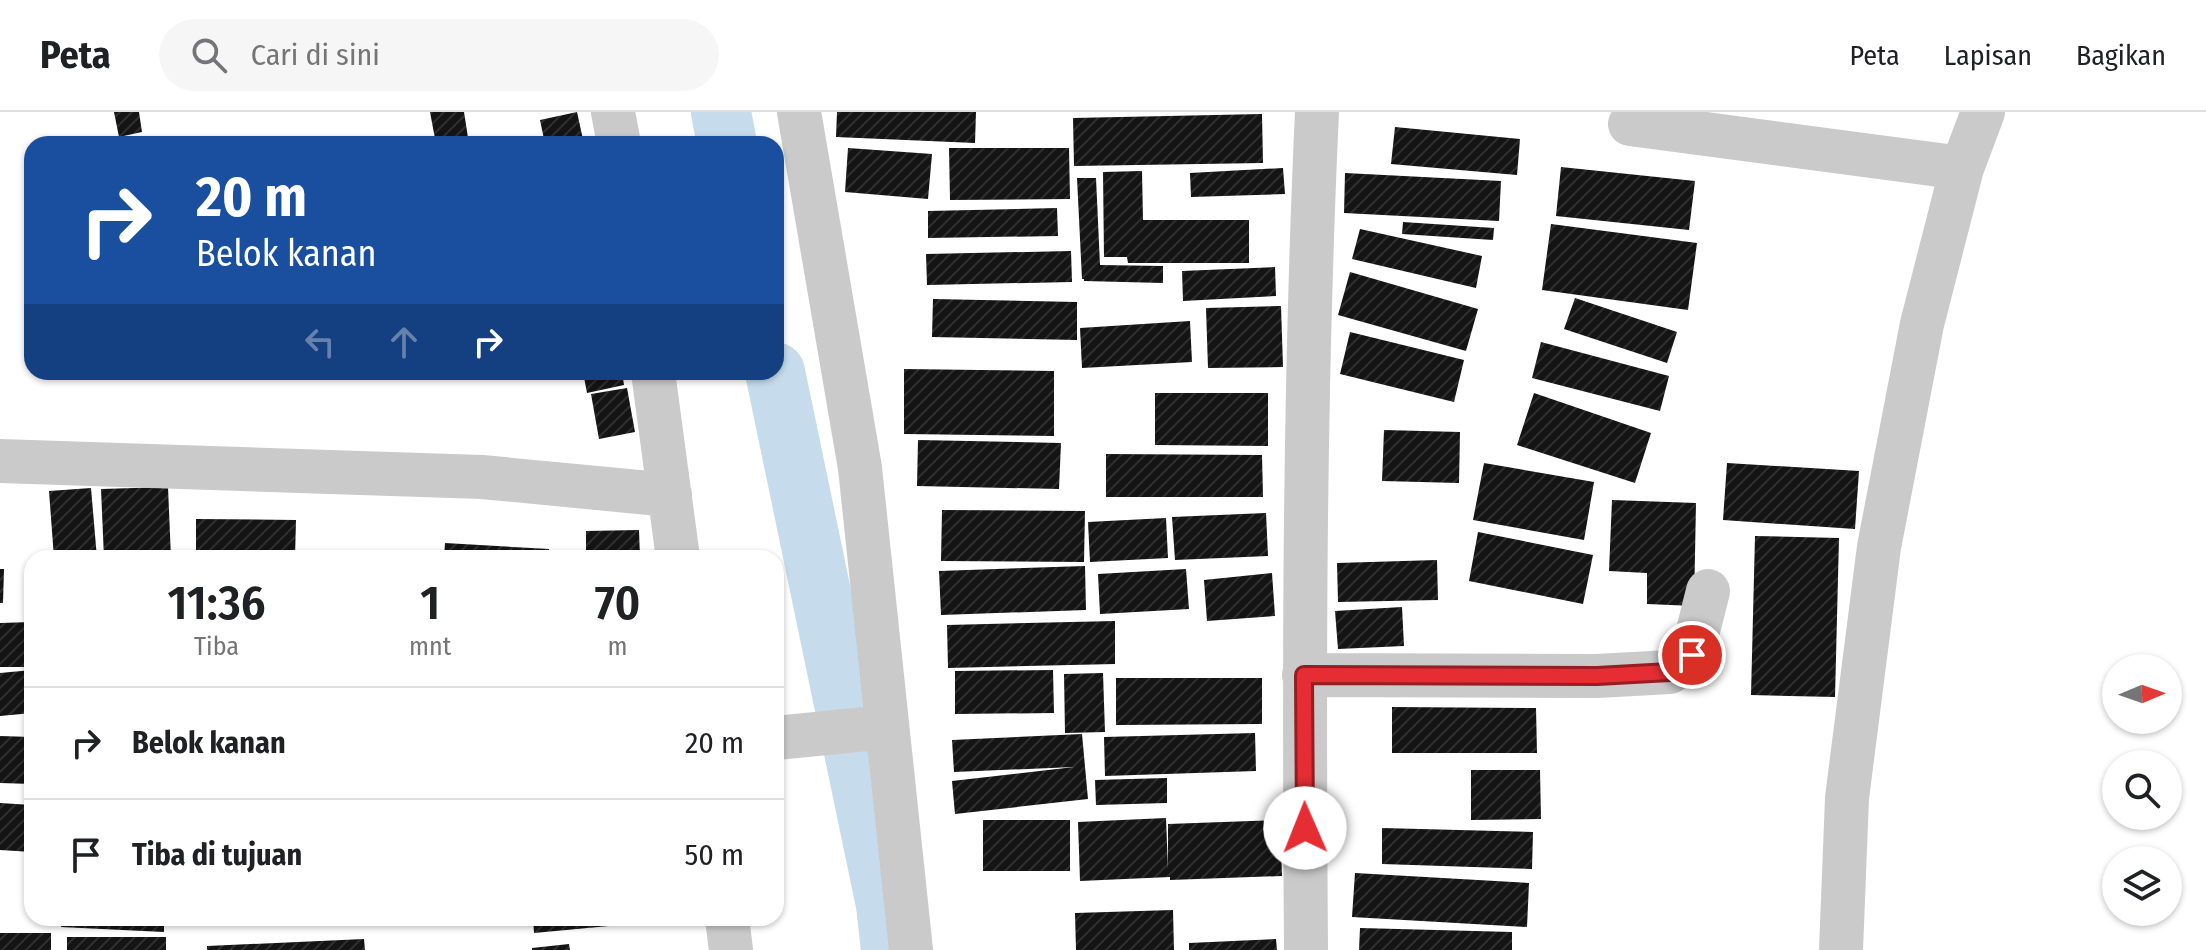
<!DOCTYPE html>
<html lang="id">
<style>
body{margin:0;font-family:"Fira Sans Condensed",sans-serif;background:#f6f6f6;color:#202124;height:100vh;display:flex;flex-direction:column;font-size:30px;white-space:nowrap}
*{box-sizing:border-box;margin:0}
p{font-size:26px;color:#757577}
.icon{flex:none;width:44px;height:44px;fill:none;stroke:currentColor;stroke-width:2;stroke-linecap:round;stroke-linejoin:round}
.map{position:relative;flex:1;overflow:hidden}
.sheet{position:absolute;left:24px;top:438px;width:760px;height:376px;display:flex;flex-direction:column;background:#fff;border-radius:24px;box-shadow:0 2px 6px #0004}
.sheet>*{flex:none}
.top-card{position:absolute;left:24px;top:24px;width:760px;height:244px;border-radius:24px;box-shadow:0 2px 6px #0004;background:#1a4fa0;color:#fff;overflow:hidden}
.needle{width:52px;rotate:88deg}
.buttons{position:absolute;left:2102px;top:542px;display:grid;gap:16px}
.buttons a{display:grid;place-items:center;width:80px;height:80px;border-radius:50%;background:#fff;box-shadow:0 2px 6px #0004;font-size:40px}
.pin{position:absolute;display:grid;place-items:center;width:68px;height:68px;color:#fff;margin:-34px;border:4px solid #fff;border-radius:50%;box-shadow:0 2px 8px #0007}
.me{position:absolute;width:88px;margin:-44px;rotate:359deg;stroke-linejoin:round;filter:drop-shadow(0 0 6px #0008)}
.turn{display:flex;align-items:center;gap:28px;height:168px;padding:0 40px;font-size:36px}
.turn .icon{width:104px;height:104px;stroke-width:2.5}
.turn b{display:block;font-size:56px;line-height:68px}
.lanes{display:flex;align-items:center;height:76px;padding:0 40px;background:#0003;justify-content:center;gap:40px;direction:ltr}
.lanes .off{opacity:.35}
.eta{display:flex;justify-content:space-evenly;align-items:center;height:136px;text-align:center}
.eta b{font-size:48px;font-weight:600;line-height:56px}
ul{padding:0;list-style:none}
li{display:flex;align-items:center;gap:24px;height:112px;padding:0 40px;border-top:2px solid #e0e0e0}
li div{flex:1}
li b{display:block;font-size:30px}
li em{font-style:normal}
header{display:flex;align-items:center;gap:48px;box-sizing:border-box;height:112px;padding:0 40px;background:#fff;border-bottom:2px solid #e0e0e0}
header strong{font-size:38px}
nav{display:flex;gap:44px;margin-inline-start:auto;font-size:28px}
.search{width:560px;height:72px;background:#f6f6f6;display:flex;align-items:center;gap:20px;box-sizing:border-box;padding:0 28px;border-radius:44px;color:#757577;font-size:30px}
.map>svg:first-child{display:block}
</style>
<header>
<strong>Peta</strong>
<div class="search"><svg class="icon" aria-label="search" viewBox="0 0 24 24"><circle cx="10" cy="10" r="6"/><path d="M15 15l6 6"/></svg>Cari di sini</div>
<nav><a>Peta</a><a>Lapisan</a><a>Bagikan</a></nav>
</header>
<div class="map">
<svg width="2206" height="838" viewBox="0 0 2206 838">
<defs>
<pattern id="building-hatch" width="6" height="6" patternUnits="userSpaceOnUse" patternTransform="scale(2)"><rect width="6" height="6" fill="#141414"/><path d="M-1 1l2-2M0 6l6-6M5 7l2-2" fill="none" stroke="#2e2e2e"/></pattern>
</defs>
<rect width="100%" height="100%" fill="#fff"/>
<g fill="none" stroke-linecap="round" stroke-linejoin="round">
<!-- canal -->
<path stroke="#c6dbeb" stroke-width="60" d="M 721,0 L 727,32
M 775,260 L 886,793 L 891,838"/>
</g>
<!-- building -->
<path fill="url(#building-hatch)" d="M 114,0 L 139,0 L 142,20 L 119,25 Z
M 430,0 L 464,0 L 469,32 L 436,32 Z
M 577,0 L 584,32 L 545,32 L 540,8 Z
M 837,0 L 976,0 L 975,31 L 836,25 Z
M 1262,2 L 1263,51 L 1074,54 L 1073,6 Z
M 1395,15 L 1520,27 L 1517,63 L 1391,52 Z
M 530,25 L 531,32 L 504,32 L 503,31 Z
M 848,36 L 932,42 L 928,87 L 845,80 Z
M 949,36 L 1069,36 L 1070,87 L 950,88 Z
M 1561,55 L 1695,69 L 1689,118 L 1556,104 Z
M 1283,56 L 1285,82 L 1191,85 L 1190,61 Z
M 1142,59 L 1143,108 L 1249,108 L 1249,151 L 1128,151 L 1127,145 L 1104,145 L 1103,60 Z
M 1345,61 L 1501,69 L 1499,109 L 1344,101 Z
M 1077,66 L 1096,66 L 1100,153 L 1163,154 L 1163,171 L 1084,169 L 1084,167 L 1082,167 Z
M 1057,96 L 1058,124 L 928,126 L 928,99 Z
M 1403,110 L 1494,116 L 1493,128 L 1402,122 Z
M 1551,112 L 1697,131 L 1688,198 L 1542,178 Z
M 1360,117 L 1482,144 L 1476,176 L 1352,147 Z
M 1071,139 L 1072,170 L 927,173 L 926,142 Z
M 1275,155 L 1276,184 L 1183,189 L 1182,159 Z
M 1350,160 L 1478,197 L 1466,239 L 1338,203 Z
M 1575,186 L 1677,220 L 1667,251 L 1564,217 Z
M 933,187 L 1077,190 L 1077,228 L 932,225 Z
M 1281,194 L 1283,255 L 1208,256 L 1206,196 Z
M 1190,209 L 1192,250 L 1082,256 L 1080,216 Z
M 1350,220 L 1464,248 L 1454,290 L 1340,262 Z
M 1541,230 L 1669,264 L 1660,299 L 1532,266 Z
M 904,257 L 1054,259 L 1054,324 L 904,322 Z
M 583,260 L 622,260 L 624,273 L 587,281 Z
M 627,276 L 635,320 L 599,327 L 591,282 Z
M 1155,281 L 1268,281 L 1268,334 L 1155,333 Z
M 1534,281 L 1651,321 L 1635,371 L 1517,333 Z
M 1384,318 L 1460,320 L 1459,371 L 1382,369 Z
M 918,328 L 1061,331 L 1059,377 L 917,374 Z
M 1106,342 L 1262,343 L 1263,385 L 1106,385 Z
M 1484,351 L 1594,370 L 1584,428 L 1473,408 Z
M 1727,351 L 1859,359 L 1855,417 L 1723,408 Z
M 168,375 L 171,446 L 104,446 L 101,377 Z
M 91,376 L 97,446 L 54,446 L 49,379 Z
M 1612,388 L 1696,391 L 1694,494 L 1647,492 L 1647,461 L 1609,459 Z
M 942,398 L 1085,399 L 1084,450 L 941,449 Z
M 1266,401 L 1268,444 L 1175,448 L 1172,405 Z
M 1166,406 L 1168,446 L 1090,450 L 1088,410 Z
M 196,407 L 296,408 L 295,446 L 196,446 Z
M 639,418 L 640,446 L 586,446 L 586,419 Z
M 1478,420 L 1593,443 L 1583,492 L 1469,469 Z
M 1755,424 L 1839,426 L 1835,585 L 1751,583 Z
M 445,431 L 549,437 L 548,446 L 444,446 Z
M 316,438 L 420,441 L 420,446 L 316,446 Z
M 1437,448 L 1438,488 L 1338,490 L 1337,451 Z
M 1085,454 L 1086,498 L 941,503 L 939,459 Z
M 0,457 L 4,457 L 3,491 L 0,491 Z
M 1186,457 L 1189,497 L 1100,502 L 1098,462 Z
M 1272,461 L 1275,504 L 1207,509 L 1204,468 Z
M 1402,495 L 1404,534 L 1338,537 L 1335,499 Z
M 1115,509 L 1115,552 L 948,556 L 947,513 Z
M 32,510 L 32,555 L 0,555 L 0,511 Z
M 32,558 L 32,601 L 0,604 L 0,561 Z
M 1053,558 L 1054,601 L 955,602 L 955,559 Z
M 1103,561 L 1105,620 L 1065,621 L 1064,562 Z
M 1116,566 L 1262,566 L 1262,612 L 1116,613 Z
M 1392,595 L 1536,596 L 1537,641 L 1392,641 Z
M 1255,621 L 1256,659 L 1105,664 L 1104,625 Z
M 1082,622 L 1088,687 L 955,702 L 952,669 L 1074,655 L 954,660 L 952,628 Z
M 0,624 L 32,625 L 32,672 L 0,671 Z
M 1471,658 L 1540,658 L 1541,707 L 1471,708 Z
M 1167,666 L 1167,691 L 1096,693 L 1095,668 Z
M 0,691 L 32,693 L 32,740 L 0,738 Z
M 1166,706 L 1168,757 L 1168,712 L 1280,708 L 1282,764 L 1170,768 L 1170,765 L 1080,769 L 1078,710 Z
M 983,708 L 1070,708 L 1070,759 L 983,759 Z
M 1382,716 L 1533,720 L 1532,757 L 1382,752 Z
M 1355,761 L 1529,771 L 1527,815 L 1352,805 Z
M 1173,798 L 1174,838 L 1076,838 L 1075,801 Z
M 62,806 L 164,806 L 164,820 L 61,815 Z
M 533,806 L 629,806 L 630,812 L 534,821 Z
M 637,806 L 694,806 L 695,809 L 637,813 Z
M 1360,816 L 1512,820 L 1512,838 L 1359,838 Z
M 0,821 L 51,821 L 51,838 L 0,838 Z
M 67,825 L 166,825 L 166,838 L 67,838 Z
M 364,827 L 365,838 L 207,838 L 207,834 Z
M 1276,827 L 1277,838 L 1189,838 L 1189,831 Z
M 569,832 L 570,838 L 532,838 L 532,836 Z"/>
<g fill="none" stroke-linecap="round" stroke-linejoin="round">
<!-- street -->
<path stroke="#cacaca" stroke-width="44" d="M 613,0 L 619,32
M 799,0 L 860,356 L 911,838
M 1630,12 L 1962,56
M 653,260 L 678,446
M 0,349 L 482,365 L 670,383
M 1304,563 L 1597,564 L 1670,560 L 1688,549 L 1692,543 L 1708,479
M 776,626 L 886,615
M 727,806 L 731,838
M 1306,838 C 1304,559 1304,279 1317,0
M 1841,838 L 1847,686 L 1879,435 L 1922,212 L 1962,56 L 1983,0"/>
</g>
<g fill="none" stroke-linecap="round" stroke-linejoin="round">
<defs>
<path id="route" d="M 1305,716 L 1304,563 L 1597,564 L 1670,560 L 1688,549 L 1692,543"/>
</defs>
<!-- route casing -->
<use href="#route" stroke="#961d22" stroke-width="20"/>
<!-- route -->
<use href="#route" stroke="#e62d34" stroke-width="14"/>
</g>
</svg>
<div class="buttons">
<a><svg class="needle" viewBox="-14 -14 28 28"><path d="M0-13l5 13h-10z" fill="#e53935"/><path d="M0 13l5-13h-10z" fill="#757577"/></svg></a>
<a><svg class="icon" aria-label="search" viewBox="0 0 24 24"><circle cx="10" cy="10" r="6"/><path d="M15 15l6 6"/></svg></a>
<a><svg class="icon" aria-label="layers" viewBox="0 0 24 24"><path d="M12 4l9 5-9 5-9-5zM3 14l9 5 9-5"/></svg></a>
</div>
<div class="pin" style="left:1692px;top:543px;background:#d93025"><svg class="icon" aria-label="arrive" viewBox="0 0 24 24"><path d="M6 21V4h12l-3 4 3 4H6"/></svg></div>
<svg class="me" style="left:1305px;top:716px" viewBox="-20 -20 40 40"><circle r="19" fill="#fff"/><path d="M0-13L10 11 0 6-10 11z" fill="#e62d34"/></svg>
<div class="top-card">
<div class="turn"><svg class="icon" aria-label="right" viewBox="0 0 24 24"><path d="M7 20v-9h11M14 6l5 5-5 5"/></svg><div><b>20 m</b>Belok kanan</div></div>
<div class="lanes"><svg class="icon off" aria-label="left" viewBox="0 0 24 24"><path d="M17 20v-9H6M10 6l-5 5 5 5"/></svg><svg class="icon off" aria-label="ahead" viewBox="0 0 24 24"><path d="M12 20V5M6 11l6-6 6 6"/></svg><svg class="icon" aria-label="right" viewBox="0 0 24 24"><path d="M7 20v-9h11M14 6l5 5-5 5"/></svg></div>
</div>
<section class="sheet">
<div class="eta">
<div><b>11:36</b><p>Tiba</p></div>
<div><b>1</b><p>mnt</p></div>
<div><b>70</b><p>m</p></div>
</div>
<ul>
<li><svg class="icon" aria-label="right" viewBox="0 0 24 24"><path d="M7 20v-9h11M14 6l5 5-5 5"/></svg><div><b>Belok kanan</b></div><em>20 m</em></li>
<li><svg class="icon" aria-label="arrive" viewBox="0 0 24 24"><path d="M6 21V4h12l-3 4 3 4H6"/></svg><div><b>Tiba di tujuan</b></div><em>50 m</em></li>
</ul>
</section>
</div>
